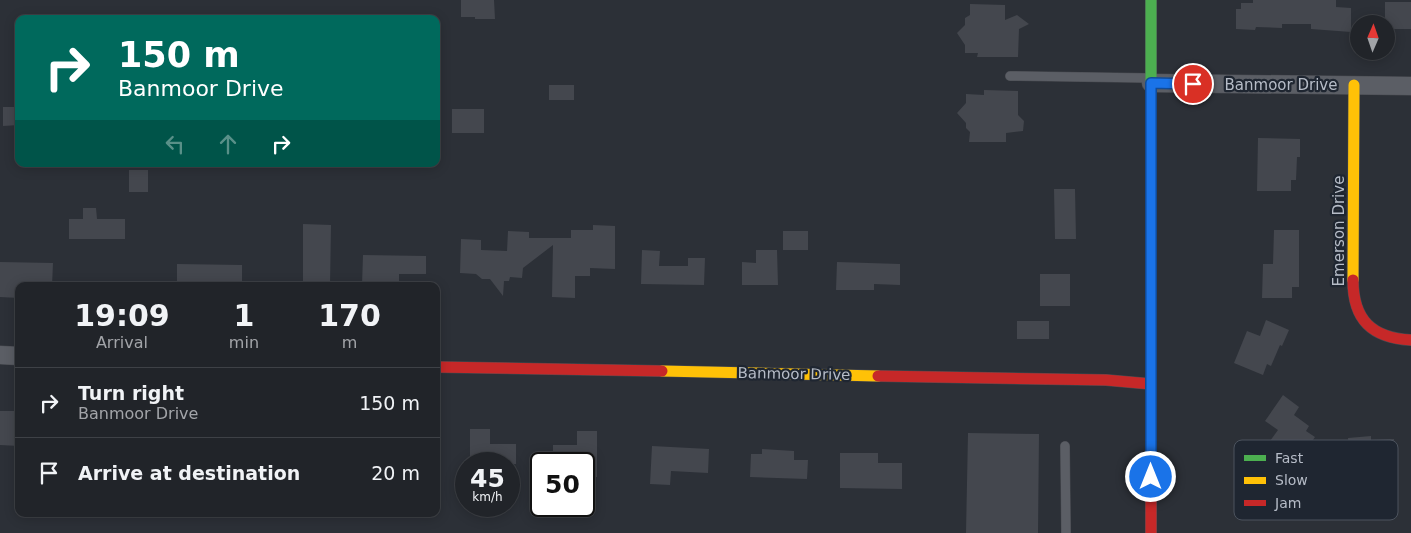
<!DOCTYPE html>
<style>
body{margin:0;font-family:"DejaVu Sans",sans-serif;background:#292c31;color:#f1f3f6;height:100vh;display:flex;flex-direction:column;font-size:19px;white-space:nowrap}
*{box-sizing:border-box;margin:0}
p{font-size:16px;color:#a2a4a8}
.icon{flex:none;width:28px;height:28px;fill:none;stroke:currentColor;stroke-width:2;stroke-linecap:round;stroke-linejoin:round}
.map{position:relative;flex:1;overflow:hidden}
.panel{position:absolute;left:15px;top:282px;width:425px;height:235px;display:flex;flex-direction:column;background:#212429;border-radius:10px;box-shadow:0 2px 12px #0003,0 0 0 1px #3e4146}
.panel>*{flex:none}
.banner{position:absolute;left:15px;top:15px;width:425px;height:152px;border-radius:10px;box-shadow:0 2px 12px #0003,0 0 0 1px #3e4146;background:#00695c;color:#fff;overflow:hidden}
.needle{width:32px;rotate:2deg}
.controls{position:absolute;left:1350px;top:15px;display:grid;gap:10px}
.controls a{display:grid;place-items:center;width:45px;height:45px;border-radius:50%;background:#212429;box-shadow:0 2px 12px #0003,0 0 0 1px #3e4146;font-size:25px}
.speed{position:absolute;left:455px;top:452px;display:flex;gap:10px;font-size:25px;font-weight:700;text-align:center}
.speed>*{display:grid;place-content:center;width:65px;height:65px;border-radius:50%;background:#212429;box-shadow:0 2px 12px #0003,0 0 0 1px #3e4146;line-height:1}
.speed small{font-size:12px;font-weight:400}
.speed .limit{border:2px solid #111;border-radius:8px;background:#fff;color:#111}
.pin{position:absolute;display:grid;place-items:center;width:42px;height:42px;color:#fff;margin:-21px;border:2px solid #fff;border-radius:50%;box-shadow:0 1px 5px #0007}
.me{position:absolute;width:55px;margin:-28px;rotate:0deg;stroke-linejoin:round;filter:drop-shadow(0 0 4px #0008)}
.turn{display:flex;align-items:center;gap:18px;height:105px;padding:0 20px;font-size:22px}
.turn .icon{width:65px;height:65px;stroke-width:2.5}
.turn b{display:block;font-size:35px;line-height:42px}
.lanes{display:flex;align-items:center;height:48px;padding:0 20px;background:#0003;justify-content:center;gap:25px;direction:ltr}
.lanes .off{opacity:.35}
.eta{display:flex;justify-content:space-evenly;align-items:center;height:85px;text-align:center}
.eta b{font-size:30px;font-weight:600;line-height:35px}
ul{padding:0;list-style:none}
li{display:flex;align-items:center;gap:15px;height:70px;padding:0 20px;border-top:1px solid #3e4146}
li div{flex:1}
li b{display:block;font-size:19px}
li em{font-style:normal}
.map>svg:first-child{display:block}
</style>
<div class="map">
<svg width="1411" height="533" viewBox="0 0 1411 533">
<rect width="100%" height="100%" fill="#2c3037"/>
<!-- building -->
<path fill="#44474e" d="M 461,0 L 494,0 L 495,19 L 475,19 L 475,17 L 461,17 Z
M 1253,0 L 1336,0 L 1336,7 L 1351,8 L 1351,32 L 1311,29 L 1311,24 L 1282,24 L 1282,28 L 1256,27 L 1255,30 L 1236,29 L 1236,9 L 1241,9 L 1241,3 L 1253,3 Z
M 1385,2 L 1411,2 L 1411,29 L 1386,29 L 1386,24 L 1385,24 Z
M 970,4 L 1005,5 L 1005,20 L 1017,15 L 1029,24 L 1019,29 L 1018,57 L 977,57 L 978,53 L 965,53 L 965,45 L 957,33 L 965,25 L 965,18 L 970,15 Z
M 549,85 L 574,85 L 574,100 L 549,100 Z
M 984,90 L 1018,91 L 1018,115 L 1024,121 L 1023,131 L 1006,133 L 1006,142 L 969,142 L 970,132 L 966,128 L 966,123 L 957,113 L 966,103 L 966,94 L 984,95 Z
M 3,107 L 19,107 L 19,125 L 3,126 Z
M 452,109 L 484,109 L 484,133 L 452,133 Z
M 1258,138 L 1300,139 L 1300,157 L 1297,157 L 1296,180 L 1291,180 L 1291,191 L 1257,191 Z
M 129,170 L 148,170 L 148,192 L 129,192 Z
M 1054,189 L 1075,189 L 1076,239 L 1055,239 Z
M 83,208 L 96,208 L 97,219 L 125,219 L 125,239 L 69,239 L 69,219 L 83,219 Z
M 303,224 L 331,225 L 330,286 L 303,286 Z
M 593,225 L 615,226 L 615,269 L 590,268 L 590,276 L 575,276 L 575,298 L 552,297 L 553,245 L 523,268 L 522,278 L 510,277 L 509,281 L 504,281 L 503,296 L 490,279 L 482,279 L 476,274 L 460,273 L 461,239 L 481,240 L 481,250 L 507,251 L 508,231 L 529,232 L 529,238 L 571,238 L 571,230 L 593,230 Z
M 1274,230 L 1299,230 L 1299,287 L 1292,287 L 1292,298 L 1262,298 L 1263,264 L 1273,264 Z
M 783,231 L 808,231 L 808,250 L 783,250 Z
M 642,250 L 660,251 L 659,266 L 688,266 L 688,258 L 705,258 L 704,285 L 641,284 Z
M 756,250 L 777,250 L 778,285 L 742,285 L 742,262 L 756,263 Z
M 363,255 L 426,256 L 426,274 L 399,274 L 399,285 L 362,285 Z
M 0,262 L 53,263 L 52,286 L 19,286 L 19,298 L 0,297 Z
M 837,262 L 900,264 L 900,285 L 874,284 L 874,290 L 836,290 Z
M 177,264 L 242,265 L 242,286 L 177,286 Z
M 1040,274 L 1070,274 L 1070,306 L 1040,306 Z
M 1266,320 L 1289,330 L 1282,346 L 1280,345 L 1271,366 L 1267,364 L 1263,375 L 1234,363 L 1247,331 L 1260,336 Z
M 1017,321 L 1049,321 L 1049,339 L 1017,339 Z
M 1283,395 L 1299,407 L 1294,415 L 1309,426 L 1306,431 L 1315,437 L 1295,465 L 1267,445 L 1278,430 L 1265,421 Z
M 0,411 L 19,411 L 19,446 L 0,445 Z
M 470,429 L 490,429 L 490,444 L 516,444 L 516,464 L 470,464 Z
M 577,431 L 597,431 L 597,477 L 584,477 L 584,464 L 553,464 L 553,445 L 577,445 Z
M 968,433 L 1039,434 L 1038,533 L 966,533 Z
M 1371,436 L 1371,440 L 1394,439 L 1396,467 L 1367,469 L 1367,464 L 1353,465 L 1353,458 L 1349,458 L 1348,438 Z
M 652,446 L 709,449 L 708,473 L 671,471 L 670,485 L 650,484 Z
M 762,449 L 794,451 L 794,460 L 808,460 L 807,479 L 750,477 L 751,454 L 762,454 Z
M 840,453 L 878,453 L 878,463 L 902,463 L 902,489 L 840,488 Z"/>
<g fill="none" stroke-linecap="round" stroke-linejoin="round">
<defs>
<path id="lane" d="M 1010,76 L 1149,78
M 1065,446 L 1066,533"/>
<path id="street" d="M 1151,83 L 1411,86
M 0,355 L 19,356"/>
<path id="fast" d="M 1151,0 L 1151,134"/>
<path id="slow" d="M 1353,280 L 1354,85
M 662,371 L 878,376"/>
<path id="jam" d="M 1151,134 L 1151,533
M 1353,280 C 1353,320 1372,338 1411,340
M 436,367 L 662,371
M 878,376 L 1106,380 L 1151,384"/>
</defs>
<!-- lane casing -->
<use href="#lane" stroke="#4a4c52" stroke-width="10"/>
<!-- street casing -->
<use href="#street" stroke="#4a4c52" stroke-width="19"/>
<!-- fast casing -->
<use href="#fast" stroke="#4a4c52" stroke-width="12"/>
<!-- slow casing -->
<use href="#slow" stroke="#4a4c52" stroke-width="12"/>
<!-- jam casing -->
<use href="#jam" stroke="#4a4c52" stroke-width="12"/>
<!-- lane -->
<use href="#lane" stroke="#5b5e65" stroke-width="9"/>
<!-- street -->
<use href="#street" stroke="#5b5e65" stroke-width="18"/>
<!-- fast -->
<use href="#fast" stroke="#4caf50" stroke-width="11"/>
<!-- slow -->
<use href="#slow" stroke="#ffc107" stroke-width="11"/>
<!-- jam -->
<use href="#jam" stroke="#c62828" stroke-width="11"/>
</g>
<g fill="none" stroke-linecap="round" stroke-linejoin="round">
<defs>
<path id="route" d="M 1151,477 L 1151,83 L 1193,84"/>
</defs>
<!-- route casing -->
<use href="#route" stroke="#114b97" stroke-width="12"/>
<!-- route -->
<use href="#route" stroke="#1a73e8" stroke-width="9"/>
</g>
<g text-anchor="middle" stroke-width="4.5" stroke-linejoin="round" paint-order="stroke">
<!-- street labels -->
<g font-size="15" fill="#b6bcc7" stroke="#1f2631">
<text x="1281" y="90">Banmoor Drive</text>
<text transform="translate(1339 231) rotate(-90)" y="5">Emerson Drive</text>
<text transform="translate(794 374) rotate(1)" y="5">Banmoor Drive</text>
</g>
</g>
<!-- legend -->
<rect x="1234" y="440" width="164" height="80" rx="8" fill="#1f2631" stroke="#4c535e" stroke-width="1"/>
<rect x="1244" y="455" width="22" height="6" fill="#4caf50"/>
<rect x="1244" y="477" width="22" height="7" fill="#ffc107"/>
<rect x="1244" y="500" width="22" height="6" fill="#c62828"/>
<g font-size="14" fill="#b6bcc7">
<text x="1275" y="463">Fast</text>
<text x="1275" y="485">Slow</text>
<text x="1275" y="508">Jam</text>
</g>
</svg>
<div class="controls">
<a><svg class="needle" viewBox="-14 -14 28 28"><path d="M0-13l5 13h-10z" fill="#e53935"/><path d="M0 13l5-13h-10z" fill="#a2a4a8"/></svg></a>
</div>
<div class="speed"><div>45<small>km/h</small></div><div class="limit">50</div></div>
<div class="pin" style="left:1193px;top:84px;background:#d93025"><svg class="icon" aria-label="arrive" viewBox="0 0 24 24"><path d="M6 21V4h12l-3 4 3 4H6"/></svg></div>
<svg class="me" style="left:1151px;top:477px" viewBox="-20 -20 40 40"><circle r="17" fill="#1a73e8" stroke="#fff" stroke-width="3"/><path d="M0-11L8 9 0 5-8 9z" fill="#fff"/></svg>
<div class="banner">
<div class="turn"><svg class="icon" aria-label="right" viewBox="0 0 24 24"><path d="M7 20v-9h11M14 6l5 5-5 5"/></svg><div><b>150 m</b>Banmoor Drive</div></div>
<div class="lanes"><svg class="icon off" aria-label="left" viewBox="0 0 24 24"><path d="M17 20v-9H6M10 6l-5 5 5 5"/></svg><svg class="icon off" aria-label="ahead" viewBox="0 0 24 24"><path d="M12 20V5M6 11l6-6 6 6"/></svg><svg class="icon" aria-label="right" viewBox="0 0 24 24"><path d="M7 20v-9h11M14 6l5 5-5 5"/></svg></div>
</div>
<section class="panel">
<div class="eta">
<div><b>19:09</b><p>Arrival</p></div>
<div><b>1</b><p>min</p></div>
<div><b>170</b><p>m</p></div>
</div>
<ul>
<li><svg class="icon" aria-label="right" viewBox="0 0 24 24"><path d="M7 20v-9h11M14 6l5 5-5 5"/></svg><div><b>Turn right</b><p>Banmoor Drive</p></div><em>150 m</em></li>
<li><svg class="icon" aria-label="arrive" viewBox="0 0 24 24"><path d="M6 21V4h12l-3 4 3 4H6"/></svg><div><b>Arrive at destination</b></div><em>20 m</em></li>
</ul>
</section>
</div>
